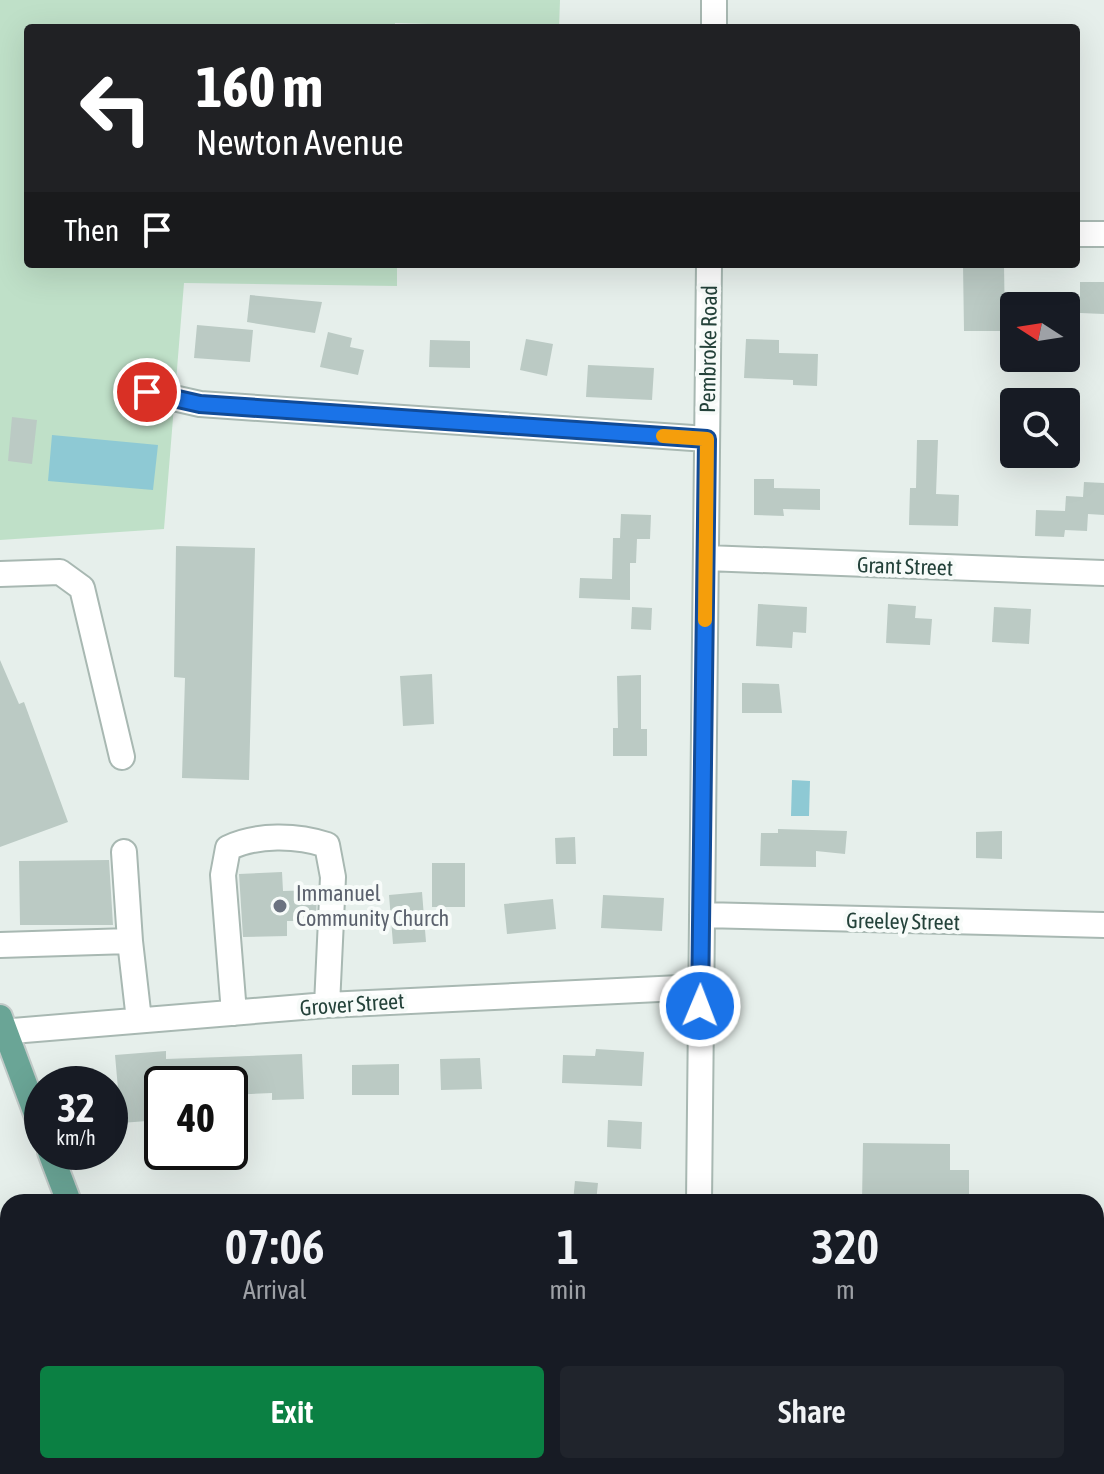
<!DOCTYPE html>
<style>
body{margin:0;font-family:"Asap Condensed",sans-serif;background:#20242c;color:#f1f3f6;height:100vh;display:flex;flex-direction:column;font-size:30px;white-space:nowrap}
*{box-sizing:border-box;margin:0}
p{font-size:26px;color:#9ea1a6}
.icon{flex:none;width:44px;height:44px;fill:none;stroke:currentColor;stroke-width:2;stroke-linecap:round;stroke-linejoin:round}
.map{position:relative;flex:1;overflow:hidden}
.sheet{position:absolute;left:0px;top:1194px;width:1104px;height:280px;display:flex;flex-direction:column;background:#171b24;border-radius:24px 24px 0 0;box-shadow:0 8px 32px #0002}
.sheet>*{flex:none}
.banner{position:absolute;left:24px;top:24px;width:1056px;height:244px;border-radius:8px;box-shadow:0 8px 32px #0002;background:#202124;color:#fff;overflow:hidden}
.needle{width:52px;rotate:282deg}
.fabs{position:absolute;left:1000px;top:292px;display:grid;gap:16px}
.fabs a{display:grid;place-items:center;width:80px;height:80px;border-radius:8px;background:#171b24;box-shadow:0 8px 32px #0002;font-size:40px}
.speed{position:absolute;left:24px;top:1066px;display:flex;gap:16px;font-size:40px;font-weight:700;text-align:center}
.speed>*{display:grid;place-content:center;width:104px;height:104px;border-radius:50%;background:#171b24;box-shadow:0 8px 32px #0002;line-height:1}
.speed small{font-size:20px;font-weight:400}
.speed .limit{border:4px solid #111;border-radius:12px;background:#fff;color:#111}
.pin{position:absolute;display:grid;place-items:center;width:68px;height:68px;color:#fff;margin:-34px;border:4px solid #fff;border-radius:50%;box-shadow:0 2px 8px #0007}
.me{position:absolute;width:88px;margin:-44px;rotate:1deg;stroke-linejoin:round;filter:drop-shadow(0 0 6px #0008)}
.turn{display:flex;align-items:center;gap:28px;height:168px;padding:0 40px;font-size:36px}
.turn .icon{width:104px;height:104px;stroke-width:2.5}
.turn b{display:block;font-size:56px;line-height:68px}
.then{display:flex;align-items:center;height:76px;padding:0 40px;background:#0003;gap:16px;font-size:30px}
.eta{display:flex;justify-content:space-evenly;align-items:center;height:136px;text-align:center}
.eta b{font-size:48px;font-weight:600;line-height:56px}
.cta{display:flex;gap:16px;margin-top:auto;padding:16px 40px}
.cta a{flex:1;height:92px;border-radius:8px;background:#0b8043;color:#fff;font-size:32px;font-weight:600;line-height:92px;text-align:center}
.cta a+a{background:#20242c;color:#f1f3f6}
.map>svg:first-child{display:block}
</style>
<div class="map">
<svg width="1104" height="1474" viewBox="0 0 1104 1474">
<rect width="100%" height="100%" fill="#e6efeb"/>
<!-- green -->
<path fill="#bfe0c8" d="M 0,0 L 560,0 L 559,28 L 395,23 L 395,28 L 28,28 L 28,264 L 397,264 L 397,286 L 184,283 L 164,529 L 0,540 Z"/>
<!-- water -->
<path fill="#8ec9d4" d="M 52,435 L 158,445 L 153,490 L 48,481 Z
M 792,780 L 810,781 L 809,816 L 791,816 Z"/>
<!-- building -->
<path fill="#bbcac4" d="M 963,264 L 1004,264 L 1005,331 L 964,331 Z
M 1080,282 L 1104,282 L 1104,314 L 1080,313 Z
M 250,295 L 322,302 L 315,333 L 247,322 Z
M 197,325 L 253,330 L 250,362 L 194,358 Z
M 328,332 L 352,338 L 350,347 L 364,350 L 358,375 L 320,367 Z
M 526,339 L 553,344 L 547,376 L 520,370 Z
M 746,339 L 779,340 L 779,353 L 818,354 L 817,386 L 793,385 L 793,380 L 744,378 Z
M 430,340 L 470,341 L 470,368 L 429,367 Z
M 588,365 L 654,368 L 652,400 L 586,397 Z
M 12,417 L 37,420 L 32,464 L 8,461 Z
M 917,440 L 938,440 L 936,494 L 959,495 L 958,526 L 909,525 L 910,488 L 916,488 Z
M 754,479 L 774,479 L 774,488 L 820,489 L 820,510 L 783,509 L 784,516 L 754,515 Z
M 1084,482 L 1104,483 L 1104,515 L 1088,514 L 1087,531 L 1065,530 L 1064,537 L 1035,536 L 1036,510 L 1065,511 L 1066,496 L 1083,497 Z
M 621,514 L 651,515 L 650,539 L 637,539 L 636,563 L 630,563 L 630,600 L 579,598 L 580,578 L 612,579 L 613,538 L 625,538 L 620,538 Z
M 176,546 L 255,548 L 249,780 L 182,778 L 185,678 L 174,677 Z
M 758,604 L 807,607 L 806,633 L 793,632 L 792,648 L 756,646 Z
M 888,604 L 916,606 L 915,618 L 932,619 L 930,645 L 886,643 Z
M 632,607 L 652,608 L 651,630 L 631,629 Z
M 994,607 L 1031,609 L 1029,644 L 992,642 Z
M 0,660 L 19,704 L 24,702 L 68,822 L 0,847 Z
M 432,674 L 434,724 L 403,726 L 400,676 Z
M 641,675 L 641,729 L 647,729 L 647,756 L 613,756 L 613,728 L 618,728 L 617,676 Z
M 742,683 L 779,684 L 782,713 L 742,713 Z
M 778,829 L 847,831 L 845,854 L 816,851 L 816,867 L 760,866 L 761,833 L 778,833 Z
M 1002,831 L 1002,859 L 976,858 L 976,832 Z
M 575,837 L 576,864 L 556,864 L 555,838 Z
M 109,860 L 113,925 L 20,925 L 19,861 Z
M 432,863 L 465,863 L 465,907 L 432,907 Z
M 282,872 L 283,891 L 317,890 L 316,921 L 287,921 L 287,936 L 243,937 L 239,874 Z
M 422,892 L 426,942 L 393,944 L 389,895 Z
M 603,895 L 664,898 L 662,931 L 601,928 Z
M 553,899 L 556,929 L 507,934 L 504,904 Z
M 596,1049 L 644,1052 L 642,1086 L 562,1083 L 563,1055 L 595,1056 Z
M 166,1051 L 166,1059 L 302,1054 L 304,1099 L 272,1100 L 272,1093 L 230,1095 L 230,1084 L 162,1084 L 162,1099 L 158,1100 L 160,1120 L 121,1123 L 115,1055 Z
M 480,1058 L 482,1089 L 441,1090 L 440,1059 Z
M 399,1064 L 399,1095 L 352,1095 L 352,1065 Z
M 608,1120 L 642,1122 L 641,1149 L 607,1147 Z
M 863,1143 L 950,1144 L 950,1170 L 969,1170 L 969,1202 L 862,1202 Z
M 575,1181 L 598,1183 L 596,1202 L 573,1202 Z"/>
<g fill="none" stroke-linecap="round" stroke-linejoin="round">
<defs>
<path id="minor" d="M 714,28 L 714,0
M 1076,234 L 1104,234
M 147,392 L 200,404 L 707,439
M 706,558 L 1104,573
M 0,574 L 60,572 L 82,588 L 122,757
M 124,852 L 130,941
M 702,915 L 1104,925
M 0,945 L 130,941 L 139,1020
M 234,1013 L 223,875 L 228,848 C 257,834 297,835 327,845 L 333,877 L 327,1005
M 0,1032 L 327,1005 L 701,987
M 699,1202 L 709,264
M 0,1259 L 8,1258
M 1096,1333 L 1104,1337
M 0,1400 L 8,1399
M 394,1466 L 394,1474
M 0,1473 L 75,1466
M 198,1474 L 217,1466
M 697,1474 L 697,1466
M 1102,1474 L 1104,1436"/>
<path id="major" d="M 0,1017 L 42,1130
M 50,1152 L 69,1202
M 172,1466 L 175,1474"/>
</defs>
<!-- minor casing -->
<use href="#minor" stroke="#a8b8b2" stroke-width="28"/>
<!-- major casing -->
<use href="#major" stroke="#c2cac8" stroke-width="28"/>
<!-- minor -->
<use href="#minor" stroke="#fff" stroke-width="24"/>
<!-- major -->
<use href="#major" stroke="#6aa596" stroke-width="24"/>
</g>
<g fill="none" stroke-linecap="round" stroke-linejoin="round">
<defs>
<path id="route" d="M 147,392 L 200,404 L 707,439 L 700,1006"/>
</defs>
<!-- route casing -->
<use href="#route" stroke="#114b97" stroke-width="20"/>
<!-- route -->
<use href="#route" stroke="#1a73e8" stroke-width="14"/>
<!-- slow -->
<path stroke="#f59e0b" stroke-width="14" d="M 663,436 L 707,439 L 705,620"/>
</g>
<!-- markers -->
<circle fill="#6b7280" stroke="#f7fbf9" stroke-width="3" cx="280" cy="906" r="8"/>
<g text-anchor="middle" stroke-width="8" stroke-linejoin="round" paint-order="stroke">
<!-- street labels -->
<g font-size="22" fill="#24423a" stroke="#f7fbf9">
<text transform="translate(708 349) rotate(-89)" y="8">Pembroke Road</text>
<text transform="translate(905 566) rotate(2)" y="8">Grant Street</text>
<text transform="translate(903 921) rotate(1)" y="8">Greeley Street</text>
<text transform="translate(352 1004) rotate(-4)" y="8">Grover Street</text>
</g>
<!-- worship labels -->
<g font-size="22" fill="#5b616d" stroke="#f7fbf9" text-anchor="start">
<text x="296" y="901">Immanuel<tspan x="296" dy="25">Community Church</tspan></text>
</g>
</g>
</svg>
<div class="fabs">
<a><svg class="needle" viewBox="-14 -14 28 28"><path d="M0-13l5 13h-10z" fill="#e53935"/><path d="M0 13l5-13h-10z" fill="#9ea1a6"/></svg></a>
<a><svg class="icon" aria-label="search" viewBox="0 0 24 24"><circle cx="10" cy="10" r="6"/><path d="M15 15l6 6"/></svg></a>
</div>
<div class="speed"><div>32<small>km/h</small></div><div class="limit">40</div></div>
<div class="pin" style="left:147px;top:392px;background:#d93025"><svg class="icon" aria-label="arrive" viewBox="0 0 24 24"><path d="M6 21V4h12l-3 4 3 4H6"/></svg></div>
<svg class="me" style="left:700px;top:1006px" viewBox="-20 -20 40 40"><circle r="17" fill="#1a73e8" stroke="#fff" stroke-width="3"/><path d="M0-11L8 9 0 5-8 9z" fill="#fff"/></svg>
<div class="banner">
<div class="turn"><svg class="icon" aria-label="left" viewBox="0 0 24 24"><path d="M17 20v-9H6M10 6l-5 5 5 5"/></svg><div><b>160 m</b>Newton Avenue</div></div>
<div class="then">Then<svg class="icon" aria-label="arrive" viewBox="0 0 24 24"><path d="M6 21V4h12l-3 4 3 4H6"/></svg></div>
</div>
<section class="sheet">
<div class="eta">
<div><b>07:06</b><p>Arrival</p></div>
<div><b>1</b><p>min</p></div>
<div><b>320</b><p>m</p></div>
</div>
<div class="cta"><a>Exit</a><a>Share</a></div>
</section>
</div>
